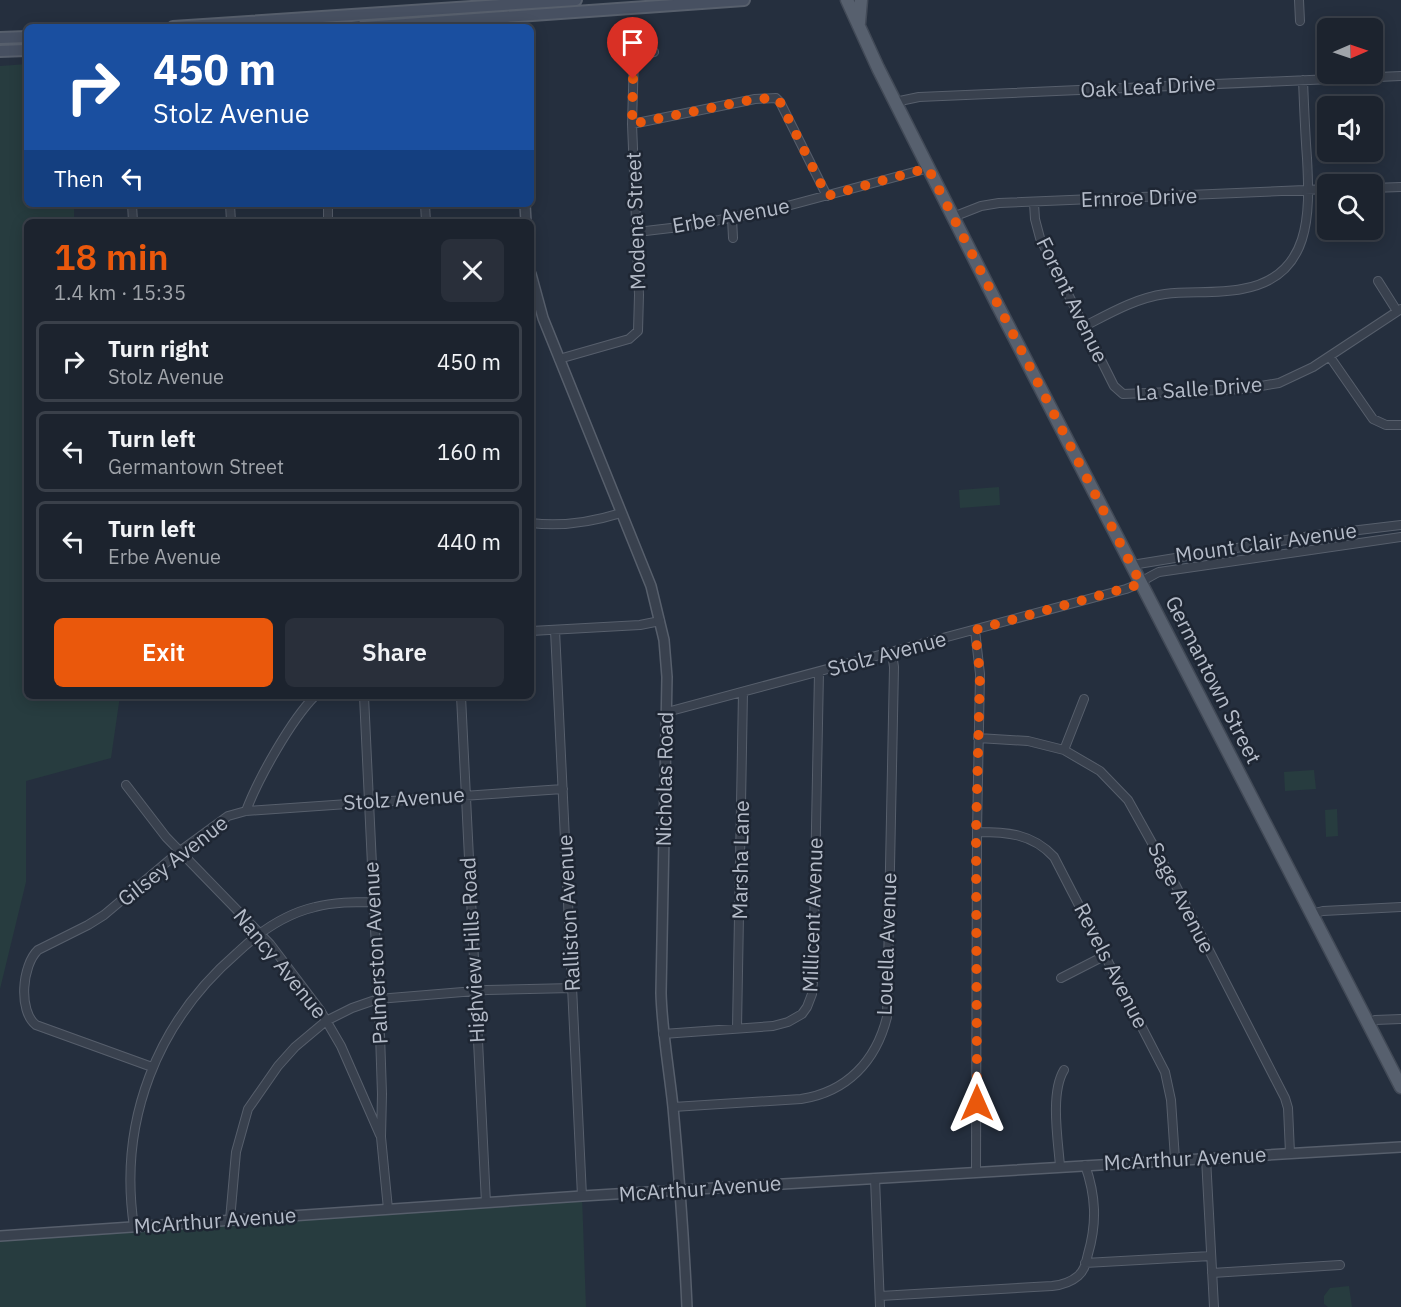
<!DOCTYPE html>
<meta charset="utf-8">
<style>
body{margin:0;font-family:"IBM Plex Sans",sans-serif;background:#292f3a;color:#f1f3f6;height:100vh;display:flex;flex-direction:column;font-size:22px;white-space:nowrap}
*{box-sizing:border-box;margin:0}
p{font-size:20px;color:#a0a4aa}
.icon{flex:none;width:33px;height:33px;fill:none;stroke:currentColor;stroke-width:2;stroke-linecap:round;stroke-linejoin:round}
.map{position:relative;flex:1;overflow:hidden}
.panel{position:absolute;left:24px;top:219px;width:510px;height:480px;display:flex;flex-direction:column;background:#1c232e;border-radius:9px;box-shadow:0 3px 15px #0003,0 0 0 2px #3a404a}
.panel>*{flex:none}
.guide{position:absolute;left:24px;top:24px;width:510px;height:183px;border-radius:9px;box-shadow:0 3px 15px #0003,0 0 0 2px #3a404a;background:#1a4fa0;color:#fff;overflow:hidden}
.needle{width:39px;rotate:88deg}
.fabs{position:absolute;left:1317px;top:18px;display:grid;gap:12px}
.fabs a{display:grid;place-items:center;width:66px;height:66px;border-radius:9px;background:#1c232e;box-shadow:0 3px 15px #0003,0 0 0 2px #3a404a;font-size:30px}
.pin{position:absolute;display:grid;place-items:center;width:51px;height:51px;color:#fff;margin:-62px -26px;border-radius:50% 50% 50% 0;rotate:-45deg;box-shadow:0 0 6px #0007}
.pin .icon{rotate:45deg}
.me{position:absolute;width:66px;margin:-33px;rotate:0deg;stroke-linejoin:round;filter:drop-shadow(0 0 4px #0008)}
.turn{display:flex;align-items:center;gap:21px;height:126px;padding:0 30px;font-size:27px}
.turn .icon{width:78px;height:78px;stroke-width:2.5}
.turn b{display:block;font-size:42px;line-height:51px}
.then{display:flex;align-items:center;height:57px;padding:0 30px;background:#0003;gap:12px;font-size:22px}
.round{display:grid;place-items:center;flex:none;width:63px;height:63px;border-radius:9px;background:#292f3a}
.headline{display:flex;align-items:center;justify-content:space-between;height:102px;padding:0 30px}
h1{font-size:36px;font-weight:600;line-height:45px;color:#ea580c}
.button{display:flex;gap:12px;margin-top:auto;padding:12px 30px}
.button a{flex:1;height:69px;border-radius:9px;background:#ea580c;color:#fff;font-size:24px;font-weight:600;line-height:69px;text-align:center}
.button a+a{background:#292f3a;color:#f1f3f6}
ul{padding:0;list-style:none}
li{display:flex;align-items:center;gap:18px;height:81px;margin:0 12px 9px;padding:0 18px;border:3px solid #3a404a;border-radius:9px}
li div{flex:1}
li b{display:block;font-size:22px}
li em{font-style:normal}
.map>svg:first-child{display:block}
</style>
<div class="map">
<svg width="1401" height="1307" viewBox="0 0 1401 1307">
<rect width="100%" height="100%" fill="#252f3e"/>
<!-- green -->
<path fill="#273c3f" d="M 27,64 L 27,204 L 74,204 L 74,222 L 27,222 L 27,696 L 120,696 L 111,758 L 26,781 L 26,882 L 0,989 L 0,66 Z
M 999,487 L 1000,505 L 960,508 L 959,490 Z
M 1314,770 L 1316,789 L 1285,791 L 1284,772 Z
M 1337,809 L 1338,836 L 1326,837 L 1325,810 Z
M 582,1196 L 586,1307 L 0,1307 L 0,1236 Z
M 1349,1286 L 1352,1307 L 1328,1307 L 1324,1304 L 1324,1296 L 1330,1288 Z"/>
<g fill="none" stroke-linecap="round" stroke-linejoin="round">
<defs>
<path id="minor" d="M 1299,0 L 1300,21
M 895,102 L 919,97 L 1401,76
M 632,124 L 755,99 L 776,98 L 780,102 L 827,196
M 1372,188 L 1401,187
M 1034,203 L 1035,219 L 1040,238 L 1114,386 L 1123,394 L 1243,389 L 1279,383 L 1313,367 L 1401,309
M 132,204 L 133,222
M 230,204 L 231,222
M 328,204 L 328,222
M 425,204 L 426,222
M 953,217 L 981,206 L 999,203 L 1328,189
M 732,218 L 733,238
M 637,232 L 688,226 L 776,209 L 929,168
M 1378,281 L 1397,311
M 1085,326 C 1110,313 1136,298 1165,294 C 1190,291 1217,294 1242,289 C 1312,277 1310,213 1307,158 C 1305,132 1304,106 1303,80
M 1330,357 L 1373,419 L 1386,425 L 1401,425
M 559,359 L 629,339 L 638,331 L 639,295 L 632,124 L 634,56 L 654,52
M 531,523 C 562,527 592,522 621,513
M 1132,565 L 1317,535 L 1401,525
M 555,630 L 582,1196
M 975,630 L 980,674 L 977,832 L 976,1171
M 531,631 L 640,625 L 660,621
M 364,696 L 380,1034 L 382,1094 L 381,1137 L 388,1209
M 461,696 L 486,1203
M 667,712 L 1126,589 C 1140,584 1146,578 1159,572 L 1401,537
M 978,738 L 1028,741 L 1064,750 L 1100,771 L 1128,800 L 1176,886 L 1285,1098 L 1288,1108 L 1290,1153
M 1064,750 L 1084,699
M 126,785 L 166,837 L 270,944 L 320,1010 L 341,1046 L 380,1135
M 246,811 C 258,779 291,720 315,696
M 977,832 C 1006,832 1032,833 1054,857 L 1165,1072 L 1171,1100 L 1175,1159
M 1311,914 L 1323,911 L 1401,907
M 1061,978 L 1106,955
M 1368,1024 L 1375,1020 L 1401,1019
M 737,1028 L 743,692
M 663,1034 L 773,1026 L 788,1022 L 802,1014 L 807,1007 L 812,994 L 813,982 L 819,672
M 152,1067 L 36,1025 C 18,1011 22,965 38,950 L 88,925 L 104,915 L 180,851 L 228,816 L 246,811 L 563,789
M 673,1107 L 801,1099 C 847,1092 876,1061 887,1017 L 894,667 L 892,653
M 1206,1158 L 1214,1307
M 1060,1166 C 1058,1140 1050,1093 1064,1070
M 875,1178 L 880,1307
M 230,1220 L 236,1152 L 248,1109 L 278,1066 L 295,1047 L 326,1021 L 352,1008 L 378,999 L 487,990 L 572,988
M 134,1227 C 118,1121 157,1022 237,953 C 259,932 285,914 315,907 C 334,902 354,902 374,902
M 1085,1263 L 1211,1256
M 1212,1273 L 1340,1265
M 880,1296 L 1052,1286 C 1062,1285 1071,1282 1078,1276 C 1085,1270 1086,1262 1088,1254 C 1097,1223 1096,1196 1085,1165"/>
<path id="tertiary" d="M 525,204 L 526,222
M 531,274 L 543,318 L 651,586 L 664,640 L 667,677 L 661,993 C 662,1031 669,1069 673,1107 C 679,1173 684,1240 687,1307
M 0,1236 L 582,1196 L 1401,1147"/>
<path id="secondary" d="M 173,27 L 576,0
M 364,27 L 744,0
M 0,38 L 27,37
M 0,51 L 27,50"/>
<path id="primary" d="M 847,0 L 878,68 L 997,304 L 1401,1087
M 859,23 L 861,0"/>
</defs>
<!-- minor casing -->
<use href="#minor" stroke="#575f6c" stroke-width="10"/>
<!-- tertiary casing -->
<use href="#tertiary" stroke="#575f6c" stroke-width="12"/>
<!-- secondary casing -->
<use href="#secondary" stroke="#575f6c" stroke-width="14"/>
<!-- primary casing -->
<use href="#primary" stroke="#424a57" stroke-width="15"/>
<!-- minor -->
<use href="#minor" stroke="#39414e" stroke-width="8"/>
<!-- tertiary -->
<use href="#tertiary" stroke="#39414e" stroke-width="9"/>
<!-- secondary -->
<use href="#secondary" stroke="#475061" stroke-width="10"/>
<!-- primary -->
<use href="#primary" stroke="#57606e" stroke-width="12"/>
</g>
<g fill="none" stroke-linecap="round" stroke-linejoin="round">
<!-- route -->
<path stroke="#ea580c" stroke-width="10" stroke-dasharray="0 18" d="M 633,79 L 632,124 L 755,99 L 776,98 L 780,102 L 827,196 L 928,168 L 1141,584 L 975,630 L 980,674 L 976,832 L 977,1103"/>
</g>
<g text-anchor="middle" stroke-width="5" stroke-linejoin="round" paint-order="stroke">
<!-- street labels -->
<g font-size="21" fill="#b5bcc9" stroke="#1e2633">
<text transform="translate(1148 87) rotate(-3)" y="7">Oak Leaf Drive</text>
<text transform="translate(1139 198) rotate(-2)" y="7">Ernroe Drive</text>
<text transform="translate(731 216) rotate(-10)" y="7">Erbe Avenue</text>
<text transform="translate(636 221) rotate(-92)" y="7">Modena Street</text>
<text transform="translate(1072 300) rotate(64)" y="7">Forent Avenue</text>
<text transform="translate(1199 389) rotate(-4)" y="7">La Salle Drive</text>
<text transform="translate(1266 543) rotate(-8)" y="7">Mount Clair Avenue</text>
<text transform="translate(887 654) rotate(-15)" y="7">Stolz Avenue</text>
<text transform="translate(1213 680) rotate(63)" y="7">Germantown Street</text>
<text transform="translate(665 779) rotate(-89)" y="7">Nicholas Road</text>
<text transform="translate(404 799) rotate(-4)" y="7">Stolz Avenue</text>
<text transform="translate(741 860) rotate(-89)" y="7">Marsha Lane</text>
<text transform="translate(173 861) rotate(-38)" y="7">Gilsey Avenue</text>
<text transform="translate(1181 898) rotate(63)" y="7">Sage Avenue</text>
<text transform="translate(569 913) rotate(-93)" y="7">Ralliston Avenue</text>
<text transform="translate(813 915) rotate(-88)" y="7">Millicent Avenue</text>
<text transform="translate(887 944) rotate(-88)" y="7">Louella Avenue</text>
<text transform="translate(473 950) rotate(-93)" y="7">Highview Hills Road</text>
<text transform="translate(376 953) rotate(-93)" y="7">Palmerston Avenue</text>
<text transform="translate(280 964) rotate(51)" y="7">Nancy Avenue</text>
<text transform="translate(1111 966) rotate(63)" y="7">Revels Avenue</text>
<text transform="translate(1185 1159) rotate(-3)" y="7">McArthur Avenue</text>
<text transform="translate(700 1189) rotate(-4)" y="7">McArthur Avenue</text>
<text transform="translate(215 1221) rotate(-4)" y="7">McArthur Avenue</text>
</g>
</g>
</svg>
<div class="fabs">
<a><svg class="needle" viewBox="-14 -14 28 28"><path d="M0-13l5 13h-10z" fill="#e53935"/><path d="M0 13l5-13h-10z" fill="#a0a4aa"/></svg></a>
<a><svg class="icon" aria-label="sound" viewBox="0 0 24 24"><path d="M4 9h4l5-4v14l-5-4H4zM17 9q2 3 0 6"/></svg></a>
<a><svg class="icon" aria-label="search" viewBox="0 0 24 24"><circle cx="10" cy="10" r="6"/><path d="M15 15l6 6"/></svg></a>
</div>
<div class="pin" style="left:633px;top:79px;background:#d93025"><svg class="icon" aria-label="arrive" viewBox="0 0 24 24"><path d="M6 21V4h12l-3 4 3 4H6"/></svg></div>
<svg class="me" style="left:977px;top:1103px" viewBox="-20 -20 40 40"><path d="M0-17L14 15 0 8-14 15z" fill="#ea580c" stroke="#fff" stroke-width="4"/></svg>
<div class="guide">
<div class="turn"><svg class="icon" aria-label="right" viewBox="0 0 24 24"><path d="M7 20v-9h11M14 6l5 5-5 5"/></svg><div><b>450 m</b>Stolz Avenue</div></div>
<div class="then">Then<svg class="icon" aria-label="left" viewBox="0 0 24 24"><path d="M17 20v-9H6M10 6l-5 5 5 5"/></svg></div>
</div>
<section class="panel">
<div class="headline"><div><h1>18 min</h1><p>1.4 km · 15:35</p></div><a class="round"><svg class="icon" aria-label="close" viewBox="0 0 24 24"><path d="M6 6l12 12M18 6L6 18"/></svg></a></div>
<ul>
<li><svg class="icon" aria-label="right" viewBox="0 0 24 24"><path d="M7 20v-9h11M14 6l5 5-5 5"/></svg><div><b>Turn right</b><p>Stolz Avenue</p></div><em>450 m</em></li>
<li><svg class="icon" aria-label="left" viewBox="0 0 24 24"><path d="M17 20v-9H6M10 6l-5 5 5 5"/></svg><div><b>Turn left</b><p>Germantown Street</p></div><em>160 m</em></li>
<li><svg class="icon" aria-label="left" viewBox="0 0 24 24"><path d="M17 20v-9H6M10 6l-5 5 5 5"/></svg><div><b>Turn left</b><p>Erbe Avenue</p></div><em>440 m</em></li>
</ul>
<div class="button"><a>Exit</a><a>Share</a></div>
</section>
</div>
